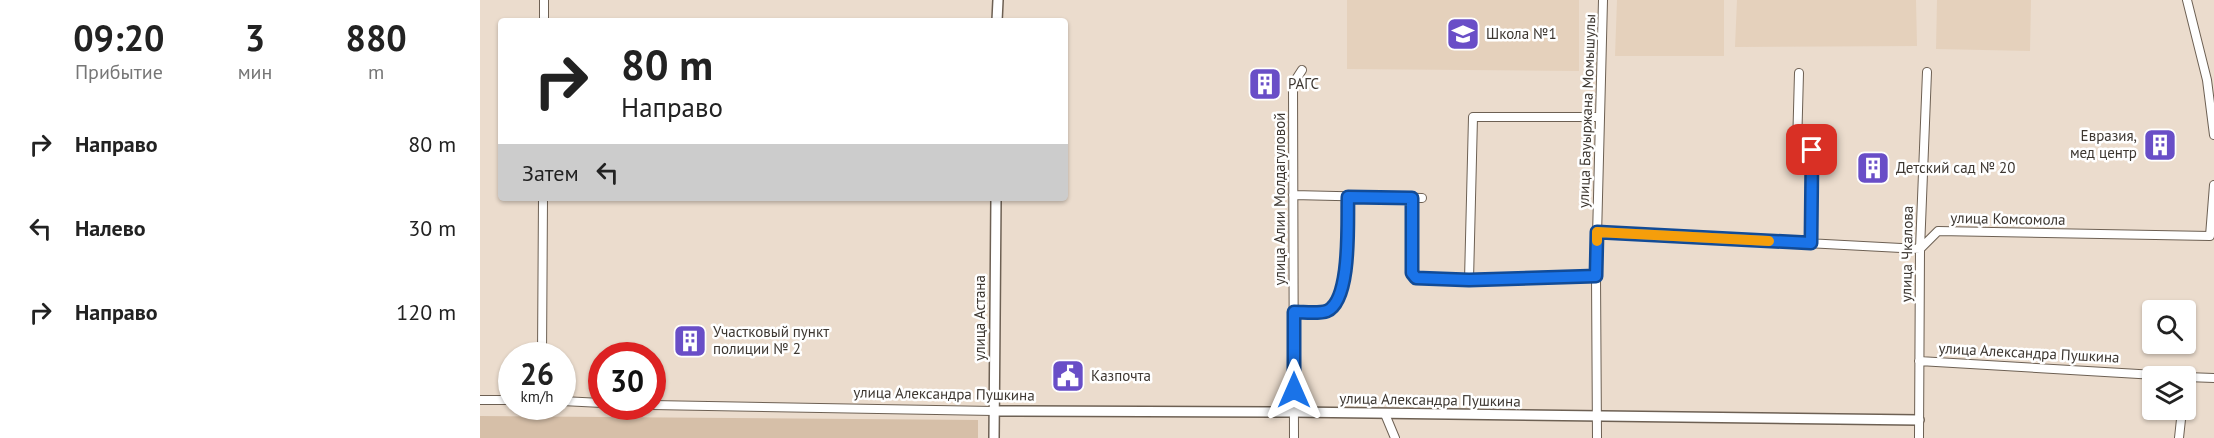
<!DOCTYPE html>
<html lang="ru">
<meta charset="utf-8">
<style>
body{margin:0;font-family:"PT Sans",sans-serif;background:#f6f6f6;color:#222;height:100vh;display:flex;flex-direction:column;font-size:22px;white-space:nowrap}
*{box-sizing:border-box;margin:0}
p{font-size:20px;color:#767676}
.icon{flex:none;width:33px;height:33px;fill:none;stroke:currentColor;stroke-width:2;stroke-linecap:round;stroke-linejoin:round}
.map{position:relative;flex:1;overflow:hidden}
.panel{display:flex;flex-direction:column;background:#fff;width:480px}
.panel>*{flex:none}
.banner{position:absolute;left:18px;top:18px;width:570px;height:183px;border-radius:6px;box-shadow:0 2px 4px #0004;background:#fff;color:#222;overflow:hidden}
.fabs{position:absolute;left:1662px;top:300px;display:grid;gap:12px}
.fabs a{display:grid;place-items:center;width:54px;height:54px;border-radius:6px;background:#fff;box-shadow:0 2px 4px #0004;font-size:30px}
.speed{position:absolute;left:18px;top:342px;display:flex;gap:12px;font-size:30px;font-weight:700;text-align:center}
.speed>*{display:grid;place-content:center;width:78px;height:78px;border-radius:50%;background:#fff;box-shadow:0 2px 4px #0004;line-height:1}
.speed small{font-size:15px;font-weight:400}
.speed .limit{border:9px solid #d22;background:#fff;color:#111}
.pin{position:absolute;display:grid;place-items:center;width:51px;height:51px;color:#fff;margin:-26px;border-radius:12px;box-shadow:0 3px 9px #0006}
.me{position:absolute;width:66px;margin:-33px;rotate:0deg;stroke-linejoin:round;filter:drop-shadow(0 0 4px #0008)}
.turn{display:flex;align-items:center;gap:21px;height:126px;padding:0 24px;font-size:27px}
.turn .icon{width:78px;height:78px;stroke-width:2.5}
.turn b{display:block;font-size:42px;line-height:51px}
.then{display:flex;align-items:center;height:57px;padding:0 24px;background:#0003;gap:12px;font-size:22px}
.eta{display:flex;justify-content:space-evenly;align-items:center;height:102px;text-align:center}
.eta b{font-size:36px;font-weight:700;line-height:42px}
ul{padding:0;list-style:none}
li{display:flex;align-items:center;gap:18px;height:84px;padding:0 24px}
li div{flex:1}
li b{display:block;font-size:22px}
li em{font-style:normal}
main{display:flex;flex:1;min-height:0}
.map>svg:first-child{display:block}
</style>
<main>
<section class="panel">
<div class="eta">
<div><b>09:20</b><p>Прибытие</p></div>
<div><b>3</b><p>мин</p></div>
<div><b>880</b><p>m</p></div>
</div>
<ul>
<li><svg class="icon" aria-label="right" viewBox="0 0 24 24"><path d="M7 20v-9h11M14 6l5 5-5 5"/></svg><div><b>Направо</b></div><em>80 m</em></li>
<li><svg class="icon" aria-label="left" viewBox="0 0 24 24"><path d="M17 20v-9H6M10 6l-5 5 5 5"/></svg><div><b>Налево</b></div><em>30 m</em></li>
<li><svg class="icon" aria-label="right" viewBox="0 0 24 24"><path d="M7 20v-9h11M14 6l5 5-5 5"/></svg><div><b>Направо</b></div><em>120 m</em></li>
</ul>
</section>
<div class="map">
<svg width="1734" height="438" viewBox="0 0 1734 438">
<rect width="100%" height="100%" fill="#ebdccd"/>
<!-- built -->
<path fill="#e5d1bc" d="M 867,0 L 1099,0 L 1099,71 L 867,69 Z
M 1137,0 L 1244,0 L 1244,56 L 1135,56 Z
M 1257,0 L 1436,0 L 1437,46 L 1255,47 Z
M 1457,0 L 1551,0 L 1550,51 L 1456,49 Z"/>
<!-- green -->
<path fill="#d6bfa8" d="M 0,416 L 498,420 L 498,438 L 0,438 Z"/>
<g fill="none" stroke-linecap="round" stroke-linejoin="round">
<defs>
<path id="minor" d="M 1707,0 L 1727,80 L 1734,135
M 64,21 L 64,0
M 1319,73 L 1317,148 L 1332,150 L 1331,243
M 813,195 L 942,198
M 932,198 L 932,273 L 936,277 L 989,280 L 1116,276
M 1117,232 L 1440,249 L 1458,231 L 1730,236 L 1734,185
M 989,280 L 993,117 L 1119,117
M 814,313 C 824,313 839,314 847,311 C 872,300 867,220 868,197
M 62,356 L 63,198
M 1439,361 L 1693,376
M 1706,377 L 1734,378
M 0,400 L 32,400
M 82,401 L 122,403
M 172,405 L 514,411
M 905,414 L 915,438
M 814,438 L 813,84 L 822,70
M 1117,438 L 1116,276 L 1123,0
M 1439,438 L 1440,249 L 1447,72
M 1699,438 L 1702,410"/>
<path id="tertiary" d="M 517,21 L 518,0
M 514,411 L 814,412 L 1439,420
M 514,438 L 516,198"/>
</defs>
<!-- minor casing -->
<use href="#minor" stroke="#6d6053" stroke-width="10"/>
<!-- tertiary casing -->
<use href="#tertiary" stroke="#6d6053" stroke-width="12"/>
<!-- minor -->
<use href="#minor" stroke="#fff" stroke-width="8"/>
<!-- tertiary -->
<use href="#tertiary" stroke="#fff" stroke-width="9"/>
</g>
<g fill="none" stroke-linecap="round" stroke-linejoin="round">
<defs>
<path id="route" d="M 814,390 L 814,312 C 824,312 839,314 847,311 C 872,300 867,220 868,197 L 932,198 L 932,273 L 936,278 L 989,280 L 1116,276 L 1117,232 L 1331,243 L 1332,150"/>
</defs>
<!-- route casing -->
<use href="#route" stroke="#114b97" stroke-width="15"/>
<!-- route -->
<use href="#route" stroke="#1a73e8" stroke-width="10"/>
<!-- slow -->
<path stroke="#f59e0b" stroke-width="10" d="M 1117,241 L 1117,232 L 1289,241"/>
</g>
<!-- icons -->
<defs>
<symbol id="school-square" viewBox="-11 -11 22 22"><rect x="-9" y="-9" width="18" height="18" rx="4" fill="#694ec7" stroke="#fff"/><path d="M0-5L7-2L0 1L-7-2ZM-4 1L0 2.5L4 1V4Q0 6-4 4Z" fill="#fff"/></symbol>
<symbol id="building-square" viewBox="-11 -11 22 22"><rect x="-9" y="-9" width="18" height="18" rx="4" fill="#694ec7" stroke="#fff"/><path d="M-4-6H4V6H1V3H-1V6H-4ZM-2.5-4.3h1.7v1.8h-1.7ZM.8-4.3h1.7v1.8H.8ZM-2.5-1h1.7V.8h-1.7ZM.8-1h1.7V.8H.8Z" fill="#fff"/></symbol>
<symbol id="civic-square" viewBox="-11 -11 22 22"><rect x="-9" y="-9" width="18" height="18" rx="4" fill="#694ec7" stroke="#fff"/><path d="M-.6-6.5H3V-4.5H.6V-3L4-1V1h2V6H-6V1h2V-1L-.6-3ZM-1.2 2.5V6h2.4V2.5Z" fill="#fff"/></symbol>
</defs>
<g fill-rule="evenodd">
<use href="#school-square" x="964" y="15" width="38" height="38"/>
<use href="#building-square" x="766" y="65" width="38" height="38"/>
<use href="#building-square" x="1661" y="126" width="38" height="38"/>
<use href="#building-square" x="1374" y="149" width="38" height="38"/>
<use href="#building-square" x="191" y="322" width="38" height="38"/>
<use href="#civic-square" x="569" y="357" width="38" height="38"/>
</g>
<g text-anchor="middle" stroke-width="5" stroke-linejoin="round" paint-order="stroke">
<!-- poi labels -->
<g font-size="15" fill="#3d3731" stroke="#fff" text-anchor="start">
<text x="1006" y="39">Школа №1</text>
<text x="808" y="89">РАГС</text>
<text x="1657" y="141" text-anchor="end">Евразия,<tspan x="1657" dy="17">мед центр</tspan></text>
<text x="1416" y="173">Детский сад № 20</text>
<text x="233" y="337">Участковый пункт<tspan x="233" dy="17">полиции № 2</tspan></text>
<text x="611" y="381">Казпочта</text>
</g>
<!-- street labels -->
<g font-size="15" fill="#3d3731" stroke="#fff">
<text transform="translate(1107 111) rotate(-88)" y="5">улица Бауыржана Момышулы</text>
<text transform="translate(800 199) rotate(-90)" y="5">улица Алии Молдагуловой</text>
<text transform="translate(1528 219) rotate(1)" y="5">улица Комсомола</text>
<text transform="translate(1427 254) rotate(-89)" y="5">улица Чкалова</text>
<text transform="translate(500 318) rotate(-90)" y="5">улица Астана</text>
<text transform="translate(1549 353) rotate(3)" y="5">улица Александра Пушкина</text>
<text transform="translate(464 394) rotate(1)" y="5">улица Александра Пушкина</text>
<text transform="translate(950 400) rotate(1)" y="5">улица Александра Пушкина</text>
</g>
</g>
</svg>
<div class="fabs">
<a><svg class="icon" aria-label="search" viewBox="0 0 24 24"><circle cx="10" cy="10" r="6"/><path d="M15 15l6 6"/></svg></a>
<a><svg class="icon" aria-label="layers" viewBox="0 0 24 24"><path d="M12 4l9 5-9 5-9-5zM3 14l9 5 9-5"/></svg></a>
</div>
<div class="speed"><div>26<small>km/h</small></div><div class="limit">30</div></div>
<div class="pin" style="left:1332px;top:150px;background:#d93025"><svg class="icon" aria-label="arrive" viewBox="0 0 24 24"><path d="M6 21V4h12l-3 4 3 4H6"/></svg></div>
<svg class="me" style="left:814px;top:390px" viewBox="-20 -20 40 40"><path d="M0-17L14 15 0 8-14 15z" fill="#1a73e8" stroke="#fff" stroke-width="4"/></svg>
<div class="banner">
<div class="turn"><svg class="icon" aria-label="right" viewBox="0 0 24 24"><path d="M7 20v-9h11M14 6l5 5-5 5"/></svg><div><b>80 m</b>Направо</div></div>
<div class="then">Затем<svg class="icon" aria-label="left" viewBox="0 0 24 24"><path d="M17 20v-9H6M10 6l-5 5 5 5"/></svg></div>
</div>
</div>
</main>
